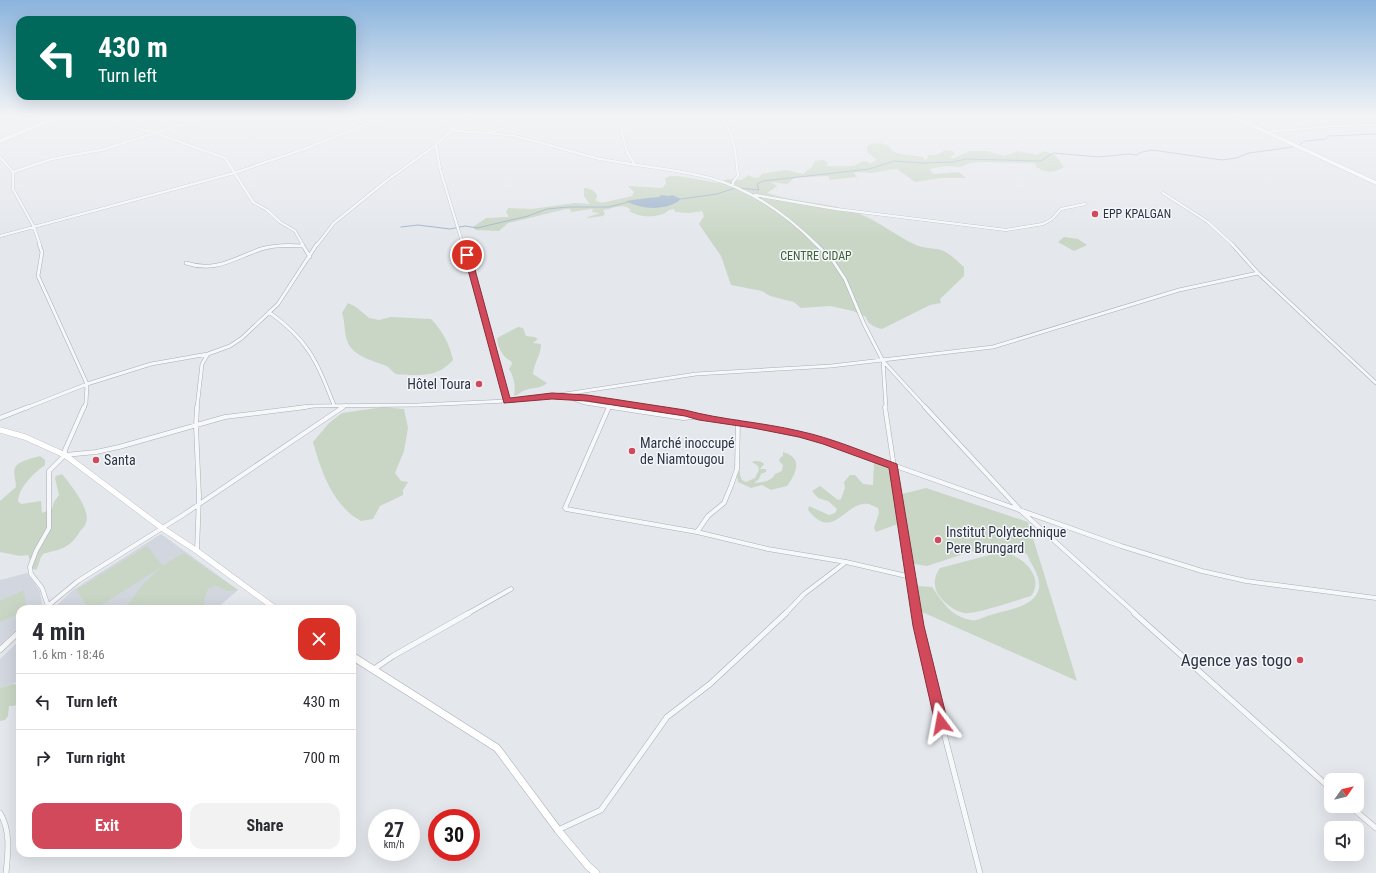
<!DOCTYPE html>
<meta charset="utf-8">
<style>
body{margin:0;font-family:"Roboto Condensed",sans-serif;background:#f2f2f3;color:#2b2b33;height:100vh;display:flex;flex-direction:column;font-size:15px;white-space:nowrap}
*{box-sizing:border-box;margin:0}
p{font-size:13px;color:#7c7c81}
.icon{flex:none;width:22px;height:22px;fill:none;stroke:currentColor;stroke-width:2;stroke-linecap:round;stroke-linejoin:round}
.map{position:relative;flex:1;overflow:hidden}
.details{position:absolute;left:16px;top:605px;width:340px;height:252px;display:flex;flex-direction:column;background:#fff;border-radius:12px;box-shadow:0 4px 16px #0002}
.details>*{flex:none}
.guide{position:absolute;left:16px;top:16px;width:340px;height:84px;border-radius:12px;box-shadow:0 4px 16px #0002;background:#00695c;color:#fff;overflow:hidden}
.needle{width:26px;rotate:56deg}
.buttons{position:absolute;left:1324px;top:773px;display:grid;gap:8px}
.buttons a{display:grid;place-items:center;width:40px;height:40px;border-radius:8px;background:#fff;box-shadow:0 4px 16px #0002;font-size:20px}
.speed{position:absolute;left:368px;top:809px;display:flex;gap:8px;font-size:20px;font-weight:700;text-align:center}
.speed>*{display:grid;place-content:center;width:52px;height:52px;border-radius:50%;background:#fff;box-shadow:0 4px 16px #0002;line-height:1}
.speed small{font-size:10px;font-weight:400}
.speed .limit{border:6px solid #d22;background:#fff;color:#111}
.pin{position:absolute;display:grid;place-items:center;width:34px;height:34px;color:#fff;margin:-17px;border:2px solid #fff;border-radius:50%;box-shadow:0 1px 4px #0007}
.me{position:absolute;width:44px;margin:-22px;rotate:347deg;stroke-linejoin:round;filter:drop-shadow(0 0 3px #0008)}
.turn{display:flex;align-items:center;gap:14px;height:84px;padding:0 16px;font-size:18px}
.turn .icon{width:52px;height:52px;stroke-width:2.5}
.turn b{display:block;font-size:28px;line-height:34px}
.round{display:grid;place-items:center;flex:none;width:42px;height:42px;border-radius:12px;background:#f2f2f3}
.headline{display:flex;align-items:center;justify-content:space-between;height:68px;padding:0 16px}
h1{font-size:24px;font-weight:700;line-height:30px}
.action{display:flex;gap:8px;margin-top:auto;padding:8px 16px}
.action a{flex:1;height:46px;border-radius:12px;background:#d1495b;color:#fff;font-size:16px;font-weight:700;line-height:46px;text-align:center}
.action a+a{background:#f2f2f3;color:#2b2b33}
ul{padding:0;list-style:none}
li{display:flex;align-items:center;gap:12px;height:56px;padding:0 16px;border-top:1px solid #e1e1e2}
li div{flex:1}
li b{display:block;font-size:15px}
li em{font-style:normal}
.map>svg:first-child{display:block}
</style>
<div class="map">
<svg width="1376" height="873" viewBox="0 0 1376 873">
<rect width="100%" height="100%" fill="#e4e7ec"/>
<!-- built -->
<path fill="#d2d6de" d="M 161,534 L 238,590 L 216,609 L 53,609 L 73,590 Z
M 27,573 L 40,591 L 42,606 L 39,609 L 20,609 L 20,626 L 0,645 L 0,580 Z
M 20,640 L 20,681 L 0,688 L 0,659 Z"/>
<!-- green -->
<path fill="#c9d6c5" d="M 880,143 L 888,145 C 896,158 910,154 923,157 L 924,160 L 927,159 L 928,155 L 937,155 L 945,150 L 953,151 L 955,154 L 950,157 L 952,159 L 970,151 L 987,151 L 1004,156 L 1018,151 L 1036,155 L 1045,151 L 1055,155 L 1064,167 C 1057,172 1047,173 1039,169 L 1041,168 L 1037,168 L 1035,163 L 981,162 L 970,163 L 961,167 L 945,166 L 929,169 L 934,174 L 959,172 L 966,178 L 941,178 L 915,182 L 897,169 L 893,169 L 873,173 L 856,172 L 854,173 L 857,177 L 830,180 L 828,176 L 826,176 L 794,178 L 787,184 L 771,182 L 777,186 L 767,193 C 797,203 830,202 860,214 C 880,222 896,236 916,245 C 924,248 929,248 937,249 C 948,251 956,260 964,267 L 964,276 L 940,299 L 941,303 L 930,305 L 882,329 C 875,327 868,325 866,317 L 853,311 L 830,306 L 801,308 L 794,302 L 770,296 L 762,291 L 731,285 L 721,256 L 699,224 L 704,216 L 702,211 L 689,213 L 675,212 L 674,209 C 669,209 667,212 663,214 C 652,218 638,217 629,211 L 631,210 C 623,202 612,209 603,210 L 605,214 L 603,216 L 585,218 L 600,213 L 592,212 L 593,209 L 590,209 L 571,212 L 570,209 L 566,209 L 513,222 L 508,223 L 499,231 L 476,230 L 473,227 L 486,218 L 509,217 L 506,212 L 508,208 L 532,209 L 575,203 L 590,204 L 584,196 L 584,188 C 590,188 594,190 597,195 L 596,201 L 602,203 L 632,196 L 634,192 L 628,186 L 662,188 L 666,184 L 665,178 L 670,176 L 678,176 L 718,183 L 728,179 L 741,180 L 749,175 L 754,178 L 760,177 L 761,174 L 786,170 L 803,174 L 812,167 L 815,161 L 824,160 L 828,163 L 826,166 L 854,166 L 863,161 L 869,162 L 869,164 L 877,160 L 867,152 L 867,147 L 870,144 Z
M 1064,237 L 1078,239 L 1087,245 L 1074,251 L 1058,242 Z
M 348,303 L 356,307 L 369,318 L 379,320 L 391,317 L 431,319 C 442,330 450,345 453,360 C 439,375 428,375 409,375 C 405,374 399,375 396,374 C 392,372 389,366 384,365 C 373,361 359,357 351,348 C 343,338 346,324 342,313 Z
M 518,327 L 523,328 L 526,336 L 534,337 L 538,339 L 533,343 L 541,344 C 541,355 534,363 533,374 L 547,383 C 540,389 534,387 526,390 C 521,391 519,395 514,396 C 516,386 514,377 509,369 L 512,364 L 511,361 C 502,357 498,347 497,338 Z
M 384,407 L 404,409 L 408,428 L 404,451 L 395,473 L 401,481 L 408,482 L 403,490 L 403,495 L 380,506 L 373,519 L 361,521 C 333,506 321,471 313,442 L 329,423 L 342,413 Z
M 783,452 C 803,458 797,472 787,486 L 771,490 L 762,485 L 751,488 L 738,482 L 737,476 L 740,470 L 740,475 L 742,480 L 746,482 L 755,478 L 759,470 L 758,466 L 752,462 C 755,460 762,461 764,464 L 760,469 L 766,469 L 766,472 L 761,474 L 759,479 L 754,483 C 763,482 771,482 775,474 L 782,471 L 783,465 L 779,461 L 780,458 L 783,456 Z
M 40,456 L 45,460 L 45,465 C 34,473 19,487 18,501 L 21,504 L 41,501 L 42,513 L 52,509 L 54,502 L 59,495 L 55,478 L 56,476 L 62,474 C 70,484 91,509 86,523 C 85,526 81,530 79,533 C 69,549 60,549 43,554 C 38,561 40,564 36,570 L 33,569 L 28,555 L 20,556 L 0,552 L 0,501 L 16,487 C 16,481 13,474 15,468 C 17,461 34,458 40,456 Z
M 874,461 L 890,467 L 899,518 L 898,524 L 876,532 L 874,528 L 879,513 L 878,508 C 875,507 872,505 869,504 C 845,500 834,543 808,510 L 809,506 L 829,515 L 835,513 L 837,509 L 828,501 L 818,498 L 812,491 L 820,486 L 838,500 L 841,499 L 845,488 L 844,482 L 850,475 L 855,475 L 863,484 L 873,485 Z
M 926,488 L 1028,522 L 1077,681 L 922,612 L 917,586 L 932,587 C 941,599 947,611 961,617 C 965,619 973,621 976,620 C 981,619 986,616 991,615 C 1006,610 1036,607 1039,588 C 1041,576 1031,565 1027,554 L 1001,548 L 992,548 L 970,552 L 927,566 L 914,564 L 913,556 L 910,550 L 901,500 L 902,494 Z
M 147,546 L 163,566 L 95,609 L 89,609 L 76,590 Z
M 1001,552 C 1020,554 1046,576 1031,596 C 1020,599 974,615 965,613 C 955,612 944,603 938,594 C 933,585 934,576 940,568 Z
M 184,553 L 238,590 L 227,591 L 215,585 L 208,589 L 204,600 L 205,609 L 123,609 C 131,603 134,595 141,587 C 152,574 169,560 184,553 Z
M 24,590 L 27,609 L 20,609 L 20,613 L 0,622 L 0,601 Z
M 13,684 L 20,685 L 19,704 L 13,706 L 9,706 L 8,716 L 5,720 L 0,721 L 0,688 Z"/>
<!-- water -->
<path fill="#9fb4cc" d="M 661,195 L 669,196 L 672,195 L 681,199 C 667,211 642,210 626,201 C 637,199 647,198 659,197 Z"/>
<g fill="none" stroke-linecap="round" stroke-linejoin="round">
<!-- stream -->
<path stroke="#9fb4cc" stroke-width="1" d="M 1299,145 L 1305,141 L 1326,139 L 1328,136 L 1376,134
M 738,188 L 759,190 L 757,184 L 763,181 L 869,169 L 894,161 L 923,163 L 953,162 L 966,159 L 1041,161 L 1053,153 L 1099,157 L 1128,154 L 1136,155 L 1142,152 L 1152,150 L 1222,160 L 1236,158 L 1249,153 L 1293,147
M 681,199 L 717,194 L 735,188
M 401,227 L 418,225 L 450,229 L 465,226 L 477,228 L 528,216 L 547,209 L 568,207 L 609,207 L 628,202"/>
<defs>
<path id="minor-far3" d="M 92,115 L 155,133 L 225,158 L 253,202 L 267,210 L 280,222 L 295,231 L 303,245
M 438,115 L 453,130 L 456,131 C 475,133 495,132 514,136 C 541,142 568,151 596,158 C 633,166 673,168 710,178 C 750,189 787,215 817,245
M 624,115 L 620,125 L 627,152 L 635,165
M 720,115 C 734,132 736,155 738,176 L 733,182 L 733,186
M 1267,132 L 1333,126 L 1376,125
M 488,133 L 504,128 L 515,120
M 436,145 L 440,169 L 463,245
M 0,157 L 13,172 L 13,189 L 34,227 L 40,245
M 13,172 L 52,159 L 101,150 L 213,115
M 1163,193 L 1208,222 L 1233,245
M 755,195 L 836,209 L 1006,230 L 1043,224 L 1052,219 L 1061,209 L 1085,204
M 0,236 L 234,173 L 304,149 L 390,115
M 317,245 L 334,223 L 386,181 L 436,145 L 469,115"/>
<path id="minor-far2" d="M 39,244 L 42,252 L 38,276 L 87,384 L 86,403 L 84,408
M 302,244 L 310,257
M 463,244 L 507,401
M 816,244 L 833,261 L 845,279 L 864,324 L 883,361 L 926,408
M 1232,244 L 1258,273 L 1376,383
M 186,263 C 216,273 234,258 261,249 C 274,245 289,245 302,246
M 269,312 C 309,341 316,360 334,405
M 883,361 L 886,408
M 557,397 L 587,398 L 652,408
M 574,399 L 585,403 L 617,408
M 26,408 L 87,384 L 151,364 L 208,354 L 230,346 L 242,338 L 278,304 L 317,244
M 197,408 L 202,364 L 208,354
M 297,408 L 314,406 L 418,405 L 507,401 L 552,396 L 696,374 L 831,366 L 993,347 L 1179,290 L 1258,273
M 342,408 L 346,405
M 608,408 L 611,402"/>
<path id="minor-far1" d="M 609,407 L 565,508 L 566,509 L 697,532 L 768,549 L 846,562 L 911,577
M 611,407 L 683,418 L 696,417
M 645,407 L 762,427 L 825,441 L 1121,546 L 1202,571 L 1246,581 L 1376,598
M 885,407 L 916,614
M 925,407 L 1021,511 L 1136,614
M 0,418 L 28,407
M 65,455 L 96,452 L 119,447 L 225,417 L 306,407
M 697,532 L 708,516 L 724,503 L 731,486 L 737,469 L 738,422
M 197,551 L 199,496 L 196,426 L 197,407
M 48,606 L 42,588 L 31,574 L 30,567 L 36,551 L 49,528 L 49,471 L 65,455 L 65,450 L 84,407
M 44,609 L 78,581 L 183,515 L 343,407
M 467,614 L 511,589
M 785,614 L 804,594 L 846,562"/>
<path id="minor" d="M 916,613 L 945,737 L 980,873
M 1134,613 L 1331,789
M 0,650 L 20,631
M 374,669 L 393,656 L 469,613
M 1350,806 L 1376,828
M 0,813 C 11,831 8,853 6,873
M 558,830 L 601,810 L 667,717 L 710,684 L 786,613"/>
<path id="secondary-far2" d="M 1230,115 L 1376,183"/>
<path id="secondary-far1" d="M 0,430 L 25,437 L 65,455 L 162,528 L 197,551 L 276,609"/>
<path id="secondary" d="M 352,656 L 497,748 L 558,830 L 588,866 L 596,873"/>
<path id="trunk" d="M 0,141 L 63,115"/>
</defs>
<!-- minor-far3 casing -->
<use href="#minor-far3" stroke="#a9aeb7" stroke-width="3"/>
<!-- minor-far2 casing -->
<use href="#minor-far2" stroke="#a9aeb7" stroke-width="4"/>
<!-- minor-far1 casing -->
<use href="#minor-far1" stroke="#a9aeb7" stroke-width="5"/>
<!-- minor casing -->
<use href="#minor" stroke="#a9aeb7" stroke-width="6"/>
<!-- secondary-far2 casing -->
<use href="#secondary-far2" stroke="#a9aeb7" stroke-width="4"/>
<!-- secondary-far1 casing -->
<use href="#secondary-far1" stroke="#a9aeb7" stroke-width="6"/>
<!-- secondary casing -->
<use href="#secondary" stroke="#a9aeb7" stroke-width="8"/>
<!-- trunk casing -->
<use href="#trunk" stroke="#8b94a3" stroke-width="4.5"/>
<!-- minor-far3 -->
<use href="#minor-far3" stroke="#f7f8fa" stroke-width="2.5"/>
<!-- minor-far2 -->
<use href="#minor-far2" stroke="#f7f8fa" stroke-width="3"/>
<!-- minor-far1 -->
<use href="#minor-far1" stroke="#f7f8fa" stroke-width="4"/>
<!-- minor -->
<use href="#minor" stroke="#f7f8fa" stroke-width="5"/>
<!-- secondary-far2 -->
<use href="#secondary-far2" stroke="#fff" stroke-width="3.5"/>
<!-- secondary-far1 -->
<use href="#secondary-far1" stroke="#fff" stroke-width="5.5"/>
<!-- secondary -->
<use href="#secondary" stroke="#fff" stroke-width="7"/>
<!-- trunk -->
<use href="#trunk" stroke="#fff" stroke-width="4"/>
</g>
<!-- sky -->
<linearGradient id="sky" x2="0" y2="1"><stop stop-color="#8bb4dd"/><stop offset="0.49" stop-color="#f3f4f6"/><stop offset="1" stop-color="#f3f4f6" stop-opacity="0"/></linearGradient>
<rect width="1376" height="237" fill="url(#sky)"/>
<!-- route -->
<path fill="#d1495b" stroke="#882f3b" d="M 467,253 L 471,255 L 510,398 L 552,393 L 587,395 L 685,410 C 722,420 761,422 799,431 C 832,438 864,452 897,464 L 924,626 L 948,723 L 946,728 L 941,729 L 937,728 L 935,723 L 913,626 L 889,468 L 823,444 L 799,437 L 753,428 L 699,420 L 685,416 L 587,401 L 552,399 L 504,403 L 464,255 Z"/>
<!-- markers -->
<g fill="#d1495b" stroke="#f4f6f9" stroke-width="1.5">
<circle cx="1095" cy="214" r="4"/>
<circle cx="479" cy="384" r="4"/>
<circle cx="632" cy="451" r="4"/>
<circle cx="96" cy="460" r="4"/>
<circle cx="938" cy="540" r="4"/>
<circle cx="1300" cy="660" r="4"/>
</g>
<g text-anchor="middle" stroke-width="3" stroke-linejoin="round" paint-order="stroke">
<!-- far-poi labels -->
<g font-size="12" fill="#2b3445" stroke="#f4f6f9" text-anchor="start">
<text x="1103" y="218">EPP KPALGAN</text>
</g>
<!-- far-park labels -->
<g font-size="12" fill="#3f6138" stroke="#f4f6f9">
<text x="816" y="260">CENTRE CIDAP</text>
</g>
<!-- poi labels -->
<g font-size="14" fill="#2b3445" stroke="#f4f6f9" text-anchor="start">
<text x="471" y="389" text-anchor="end">Hôtel Toura</text>
<text x="640" y="448">Marché inoccupé<tspan x="640" dy="16">de Niamtougou</tspan></text>
<text x="104" y="465">Santa</text>
<text x="946" y="537">Institut Polytechnique<tspan x="946" dy="16">Pere Brungard</tspan></text>
</g>
<!-- near-poi labels -->
<g font-size="17" fill="#2b3445" stroke="#f4f6f9" text-anchor="end">
<text x="1292" y="666">Agence yas togo</text>
</g>
</g>
</svg>
<div class="buttons">
<a><svg class="needle" viewBox="-14 -14 28 28"><path d="M0-13l5 13h-10z" fill="#e53935"/><path d="M0 13l5-13h-10z" fill="#7c7c81"/></svg></a>
<a><svg class="icon" aria-label="sound" viewBox="0 0 24 24"><path d="M4 9h4l5-4v14l-5-4H4zM17 9q2 3 0 6"/></svg></a>
</div>
<div class="speed"><div>27<small>km/h</small></div><div class="limit">30</div></div>
<div class="pin" style="left:467px;top:255px;background:#d93025"><svg class="icon" aria-label="arrive" viewBox="0 0 24 24"><path d="M6 21V4h12l-3 4 3 4H6"/></svg></div>
<svg class="me" style="left:941px;top:723px" viewBox="-20 -20 40 40"><path d="M0-17L14 15 0 8-14 15z" fill="#d1495b" stroke="#fff" stroke-width="4"/></svg>
<div class="guide">
<div class="turn"><svg class="icon" aria-label="left" viewBox="0 0 24 24"><path d="M17 20v-9H6M10 6l-5 5 5 5"/></svg><div><b>430 m</b>Turn left</div></div>
</div>
<section class="details">
<div class="headline"><div><h1>4 min</h1><p>1.6 km · 18:46</p></div><a class="round" style="background:#d93025;color:#fff"><svg class="icon" aria-label="close" viewBox="0 0 24 24"><path d="M6 6l12 12M18 6L6 18"/></svg></a></div>
<ul>
<li><svg class="icon" aria-label="left" viewBox="0 0 24 24"><path d="M17 20v-9H6M10 6l-5 5 5 5"/></svg><div><b>Turn left</b></div><em>430 m</em></li>
<li><svg class="icon" aria-label="right" viewBox="0 0 24 24"><path d="M7 20v-9h11M14 6l5 5-5 5"/></svg><div><b>Turn right</b></div><em>700 m</em></li>
</ul>
<div class="action"><a>Exit</a><a>Share</a></div>
</section>
</div>
